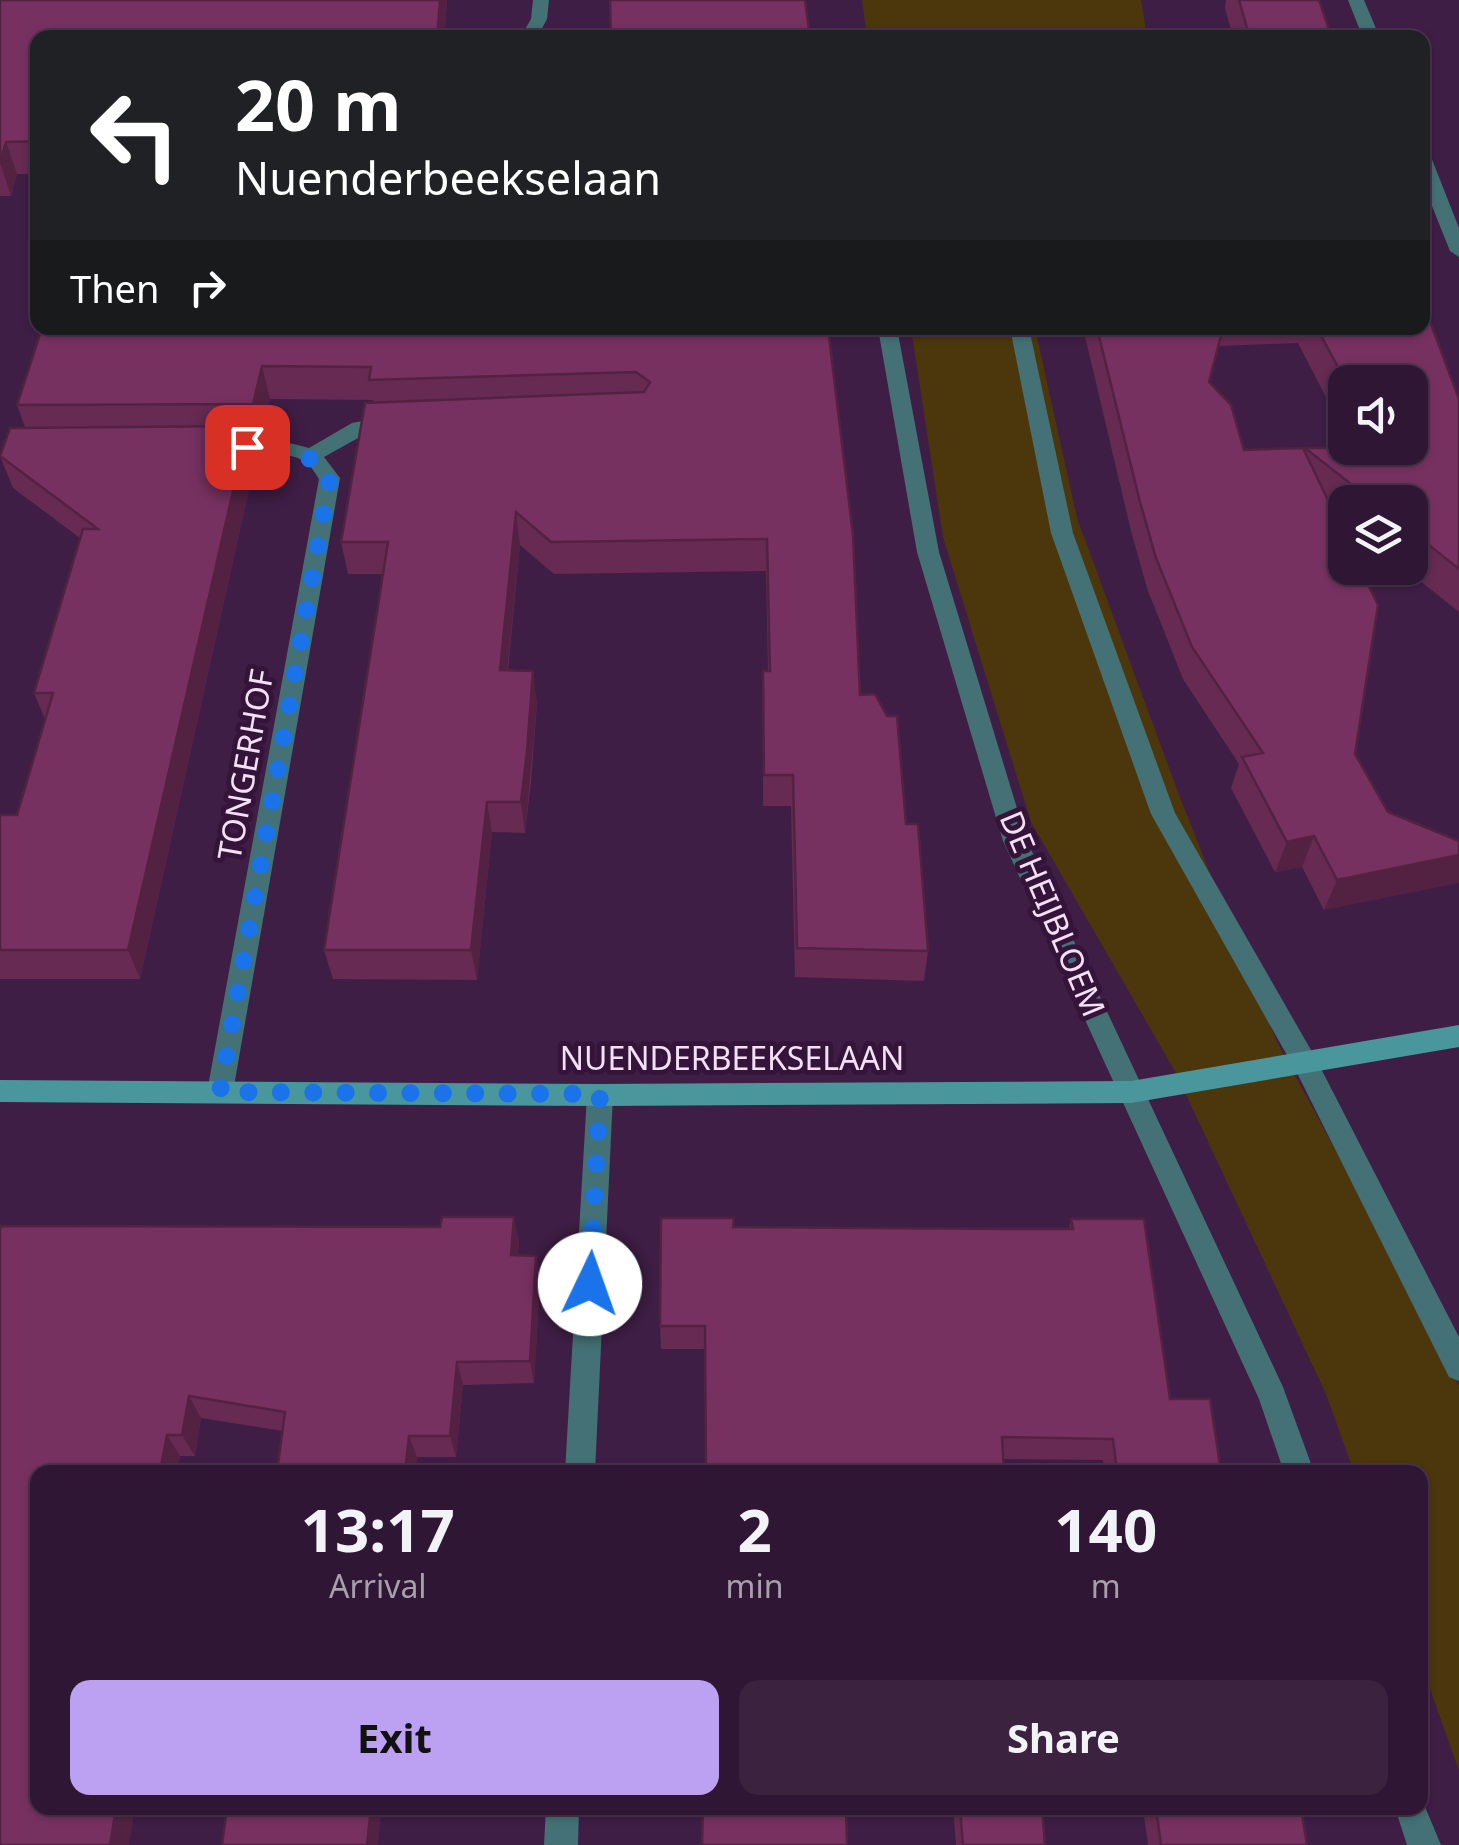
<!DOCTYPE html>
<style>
body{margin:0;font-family:"Noto Sans",sans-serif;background:#3b2340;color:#f1f3f6;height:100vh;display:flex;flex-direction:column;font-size:38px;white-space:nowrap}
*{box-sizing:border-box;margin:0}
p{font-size:32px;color:#a79fac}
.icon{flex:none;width:55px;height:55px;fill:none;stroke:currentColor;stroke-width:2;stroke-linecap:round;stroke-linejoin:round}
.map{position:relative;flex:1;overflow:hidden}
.side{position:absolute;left:30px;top:1465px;width:1398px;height:350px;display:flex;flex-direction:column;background:#2f1634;border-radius:20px;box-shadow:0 2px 8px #0004,0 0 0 2px #4a354f}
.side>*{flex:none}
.top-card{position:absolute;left:30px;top:30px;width:1400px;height:305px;border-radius:20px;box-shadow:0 2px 8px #0004,0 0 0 2px #4a354f;background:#202124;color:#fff;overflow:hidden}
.tools{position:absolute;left:1328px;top:365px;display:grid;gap:20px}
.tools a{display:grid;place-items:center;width:100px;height:100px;border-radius:20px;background:#2f1634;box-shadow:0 2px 8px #0004,0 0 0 2px #4a354f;font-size:50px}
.pin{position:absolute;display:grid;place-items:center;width:85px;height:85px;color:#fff;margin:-42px;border-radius:20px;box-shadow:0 5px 15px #0006}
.me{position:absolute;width:110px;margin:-55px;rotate:3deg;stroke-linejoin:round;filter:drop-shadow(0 0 8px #0008)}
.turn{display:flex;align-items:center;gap:35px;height:210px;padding:0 40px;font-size:45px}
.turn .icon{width:130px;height:130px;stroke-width:2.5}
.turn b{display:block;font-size:70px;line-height:85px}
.then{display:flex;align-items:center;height:95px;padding:0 40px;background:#0003;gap:20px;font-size:38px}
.eta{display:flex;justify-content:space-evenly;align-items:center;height:170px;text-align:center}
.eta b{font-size:60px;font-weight:700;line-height:70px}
.primary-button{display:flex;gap:20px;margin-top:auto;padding:20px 40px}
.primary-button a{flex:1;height:115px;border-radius:20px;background:#bca0f2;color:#111;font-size:40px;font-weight:700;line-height:115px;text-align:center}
.primary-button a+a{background:#3b2340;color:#f1f3f6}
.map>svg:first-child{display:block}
</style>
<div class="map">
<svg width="1459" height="1845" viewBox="0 0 1459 1845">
<rect width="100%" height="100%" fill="#3f1e45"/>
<!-- green -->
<path fill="#4c370c" d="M 862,0 L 1141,0 L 1147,37 L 867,37 Z
M 911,328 L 1035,328 L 1077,518 L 1179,795 L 1277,1042 L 1447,1357 L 1459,1386 L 1459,1771 L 1420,1660 L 1420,1472 L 1354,1472 L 1326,1394 L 1176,1073 L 1031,822 L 943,537 Z"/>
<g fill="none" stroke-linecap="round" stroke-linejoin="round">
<!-- street -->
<path fill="#437175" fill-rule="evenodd" d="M 533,0 L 549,0 L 547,19 L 537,38 L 520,38 L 531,19 Z
M 1348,0 L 1364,0 L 1380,38 L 1363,38 Z
M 1422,152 L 1431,157 L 1459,228 L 1459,257 L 1450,251 L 1422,181 Z
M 878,328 L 897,328 L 939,552 L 1027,841 L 1283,1387 L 1314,1472 L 1284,1472 L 1259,1399 L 1003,841 L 917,552 Z
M 1010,328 L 1029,328 L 1073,533 L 1175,813 L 1315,1057 L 1459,1337 L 1459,1381 L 1449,1377 L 1297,1073 L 1151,814 L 1051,533 Z
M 393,415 L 403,422 L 400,427 L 367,433 L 324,457 L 340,478 L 233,1092 L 229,1100 L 220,1103 L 211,1100 L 207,1092 L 319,479 C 315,473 310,464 304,461 C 278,445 228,465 210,447 C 226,431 287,441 309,448 L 352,423 Z
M 600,1084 L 609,1087 L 613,1095 L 595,1472 L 565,1472 L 587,1095 L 591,1087 Z
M 1420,1795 L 1441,1845 L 1407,1845 L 1395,1808 L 1420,1808 Z
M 546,1808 L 579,1808 L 578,1845 L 544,1845 Z"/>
<!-- secondary -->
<path fill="#49979d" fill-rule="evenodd" d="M 1459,1025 L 1459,1047 L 1131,1103 L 600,1106 L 0,1102 L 0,1080 L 600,1084 L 1131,1081 Z"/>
</g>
<!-- wall -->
<path fill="#662a53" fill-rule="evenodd" d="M 0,0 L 447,0 L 444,38 L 38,38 L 38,174 L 17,174 L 11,196 L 0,196 Z
M 1226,0 L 1239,0 L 1332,38 L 1233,38 L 1225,8 Z
M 42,328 L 828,328 L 860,695 L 906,824 L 928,951 L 924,981 L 795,977 L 791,806 L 763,806 L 763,671 L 768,671 L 766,571 L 554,574 L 520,545 L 508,670 L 537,703 L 531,782 L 525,833 L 492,832 L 477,980 L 333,979 L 324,950 L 383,574 L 348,574 L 341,542 L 373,403 L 373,400 L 270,399 L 261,436 L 251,436 L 256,458 L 140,979 L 0,979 L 0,815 L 17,815 L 45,719 L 34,693 L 80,538 L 13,488 L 0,456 L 25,427 L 17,405 Z
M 1083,328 L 1422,328 L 1434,334 L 1459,399 L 1459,612 L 1404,568 L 1410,568 L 1410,502 L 1345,502 L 1345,521 L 1333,511 L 1355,754 L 1388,812 L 1324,910 L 1302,867 L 1275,872 L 1231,788 L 1239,764 L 1183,679 L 1148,591 L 1132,535 ZM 1298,343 L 1345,434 L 1345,382 L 1410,382 L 1410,448 L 1305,448 L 1304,451 L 1244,450 L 1209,382 L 1218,346 Z
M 1071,1219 L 1170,1399 L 1221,1472 L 1105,1472 L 1103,1460 L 1003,1459 L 706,1349 L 661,1349 L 660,1326 L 734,1227 L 1069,1229 Z
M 0,1226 L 519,1242 L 518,1255 L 536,1256 L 540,1280 L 534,1383 L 463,1385 L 456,1457 L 417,1457 L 415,1472 L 277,1472 L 283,1431 L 201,1418 L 195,1456 L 180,1456 L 177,1472 L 38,1472 Z
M 953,1808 L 1042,1808 L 1045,1845 L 956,1845 Z
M 1143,1808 L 1301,1808 L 1307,1845 L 1148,1845 Z"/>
<!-- shaded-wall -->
<path fill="#532243" d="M 440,0 L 447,0 L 444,38 L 437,38 Z
M 6,142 L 17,174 L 11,196 L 0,163 Z
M 262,366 L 270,399 L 261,436 L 253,404 Z
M 248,426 L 256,458 L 140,979 L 128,950 Z
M 516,512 L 520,545 L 504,701 L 500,670 Z
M 533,671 L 537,703 L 525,833 L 521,802 Z
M 487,802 L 492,832 L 477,980 L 471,950 Z
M 1314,836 L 1302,867 L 1275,872 L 1287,842 Z
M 1459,855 L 1459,883 L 1324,910 L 1337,880 Z
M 514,1217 L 519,1242 L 516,1279 L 511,1255 Z
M 536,1256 L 540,1280 L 534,1383 L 530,1361 Z
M 457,1362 L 463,1385 L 456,1457 L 450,1436 Z
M 189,1396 L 201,1418 L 195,1456 L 182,1435 Z
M 167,1435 L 180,1456 L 177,1472 L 160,1472 Z
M 409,1436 L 417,1457 L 415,1472 L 405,1472 Z
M 116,1808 L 135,1808 L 129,1845 L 110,1845 Z
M 371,1808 L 382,1808 L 378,1845 L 367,1845 Z"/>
<!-- building -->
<path fill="#773160" stroke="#532243" stroke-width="2.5" d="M 0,0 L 440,0 L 437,38 L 38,38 L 38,141 L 6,142 L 0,163 Z
M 610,0 L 805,0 L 810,38 L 611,38 Z
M 1239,0 L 1319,0 L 1332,38 L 1250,38 Z
M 1422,300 L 1459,399 L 1459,569 L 1410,530 L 1410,502 L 1374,502 L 1305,448 L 1410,448 L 1410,382 L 1346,382 L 1317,328 L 1422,328 Z
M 42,328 L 828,328 L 853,535 L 860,695 L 875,694 L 887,716 L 897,716 L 906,824 L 918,824 L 928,951 L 797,948 L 793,775 L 764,775 L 763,671 L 770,671 L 767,539 L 551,542 L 516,512 L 500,670 L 533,671 L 527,751 L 521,802 L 487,802 L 471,950 L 324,950 L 388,542 L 341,542 L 365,403 L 644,392 L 650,382 L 636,372 L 369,380 L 371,367 L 262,366 L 253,404 L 17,405 Z
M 1097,328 L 1223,328 L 1209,382 L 1231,405 L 1244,450 L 1303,448 L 1345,536 L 1345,568 L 1360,568 L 1378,605 L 1355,754 L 1388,812 L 1459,841 L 1459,855 L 1337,880 L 1314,836 L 1287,842 L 1242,757 L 1263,753 L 1192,647 L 1156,558 L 1140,502 Z
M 248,426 L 128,950 L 0,950 L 0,815 L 17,815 L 53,693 L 34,693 L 83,529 L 98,529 L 0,456 L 10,428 Z
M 442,1217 L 514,1217 L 511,1255 L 536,1256 L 530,1361 L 457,1362 L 450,1436 L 409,1436 L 405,1472 L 277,1472 L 285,1412 L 189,1396 L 182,1435 L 167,1435 L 160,1472 L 38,1472 L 38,1808 L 116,1808 L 110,1845 L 0,1845 L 0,1226 L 440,1227 Z
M 661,1218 L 734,1218 L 733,1227 L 1006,1229 L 1073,1229 L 1071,1219 L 1144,1219 L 1170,1399 L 1210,1399 L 1221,1472 L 1117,1472 L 1113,1439 L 1002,1437 L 1004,1472 L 706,1472 L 705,1326 L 660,1326 Z
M 227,1808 L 371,1808 L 367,1845 L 222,1845 Z
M 703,1808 L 846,1808 L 847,1845 L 702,1845 Z
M 960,1808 L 1042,1808 L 1045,1845 L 963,1845 Z
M 1156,1808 L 1301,1808 L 1307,1845 L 1161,1845 Z"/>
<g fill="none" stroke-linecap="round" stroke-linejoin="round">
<!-- route -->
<path stroke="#1a73e8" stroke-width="18" stroke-dasharray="0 32.4" d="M 247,447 C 287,447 304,447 330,478 L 220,1092 L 600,1094 L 590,1284"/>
</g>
<g text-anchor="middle" stroke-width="10" stroke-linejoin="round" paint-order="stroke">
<!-- street labels -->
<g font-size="32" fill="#f4dff7" stroke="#35143a">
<text transform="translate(246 765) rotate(-80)" y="11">TONGERHOF</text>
<text transform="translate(1052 914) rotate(67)" y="11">DE HEIJBLOEM</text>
<text x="732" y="1070">NUENDERBEEKSELAAN</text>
</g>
</g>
</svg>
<div class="tools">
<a><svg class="icon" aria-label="sound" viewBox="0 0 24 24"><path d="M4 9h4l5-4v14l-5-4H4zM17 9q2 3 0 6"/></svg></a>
<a><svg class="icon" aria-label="layers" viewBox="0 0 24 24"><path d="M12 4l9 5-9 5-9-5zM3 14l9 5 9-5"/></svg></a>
</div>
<div class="pin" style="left:247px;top:447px;background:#d93025"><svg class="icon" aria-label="arrive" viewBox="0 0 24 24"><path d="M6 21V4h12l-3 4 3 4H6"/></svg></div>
<svg class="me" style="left:590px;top:1284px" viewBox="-20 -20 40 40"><circle r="19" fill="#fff"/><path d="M0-13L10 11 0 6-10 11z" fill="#1a73e8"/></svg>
<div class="top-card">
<div class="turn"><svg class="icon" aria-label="left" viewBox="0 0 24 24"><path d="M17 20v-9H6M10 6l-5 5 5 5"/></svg><div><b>20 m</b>Nuenderbeekselaan</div></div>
<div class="then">Then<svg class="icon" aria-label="right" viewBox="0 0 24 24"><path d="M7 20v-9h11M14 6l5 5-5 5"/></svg></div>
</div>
<section class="side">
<div class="eta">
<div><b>13:17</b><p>Arrival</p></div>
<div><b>2</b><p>min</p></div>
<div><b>140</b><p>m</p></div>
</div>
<div class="primary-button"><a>Exit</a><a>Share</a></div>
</section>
</div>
